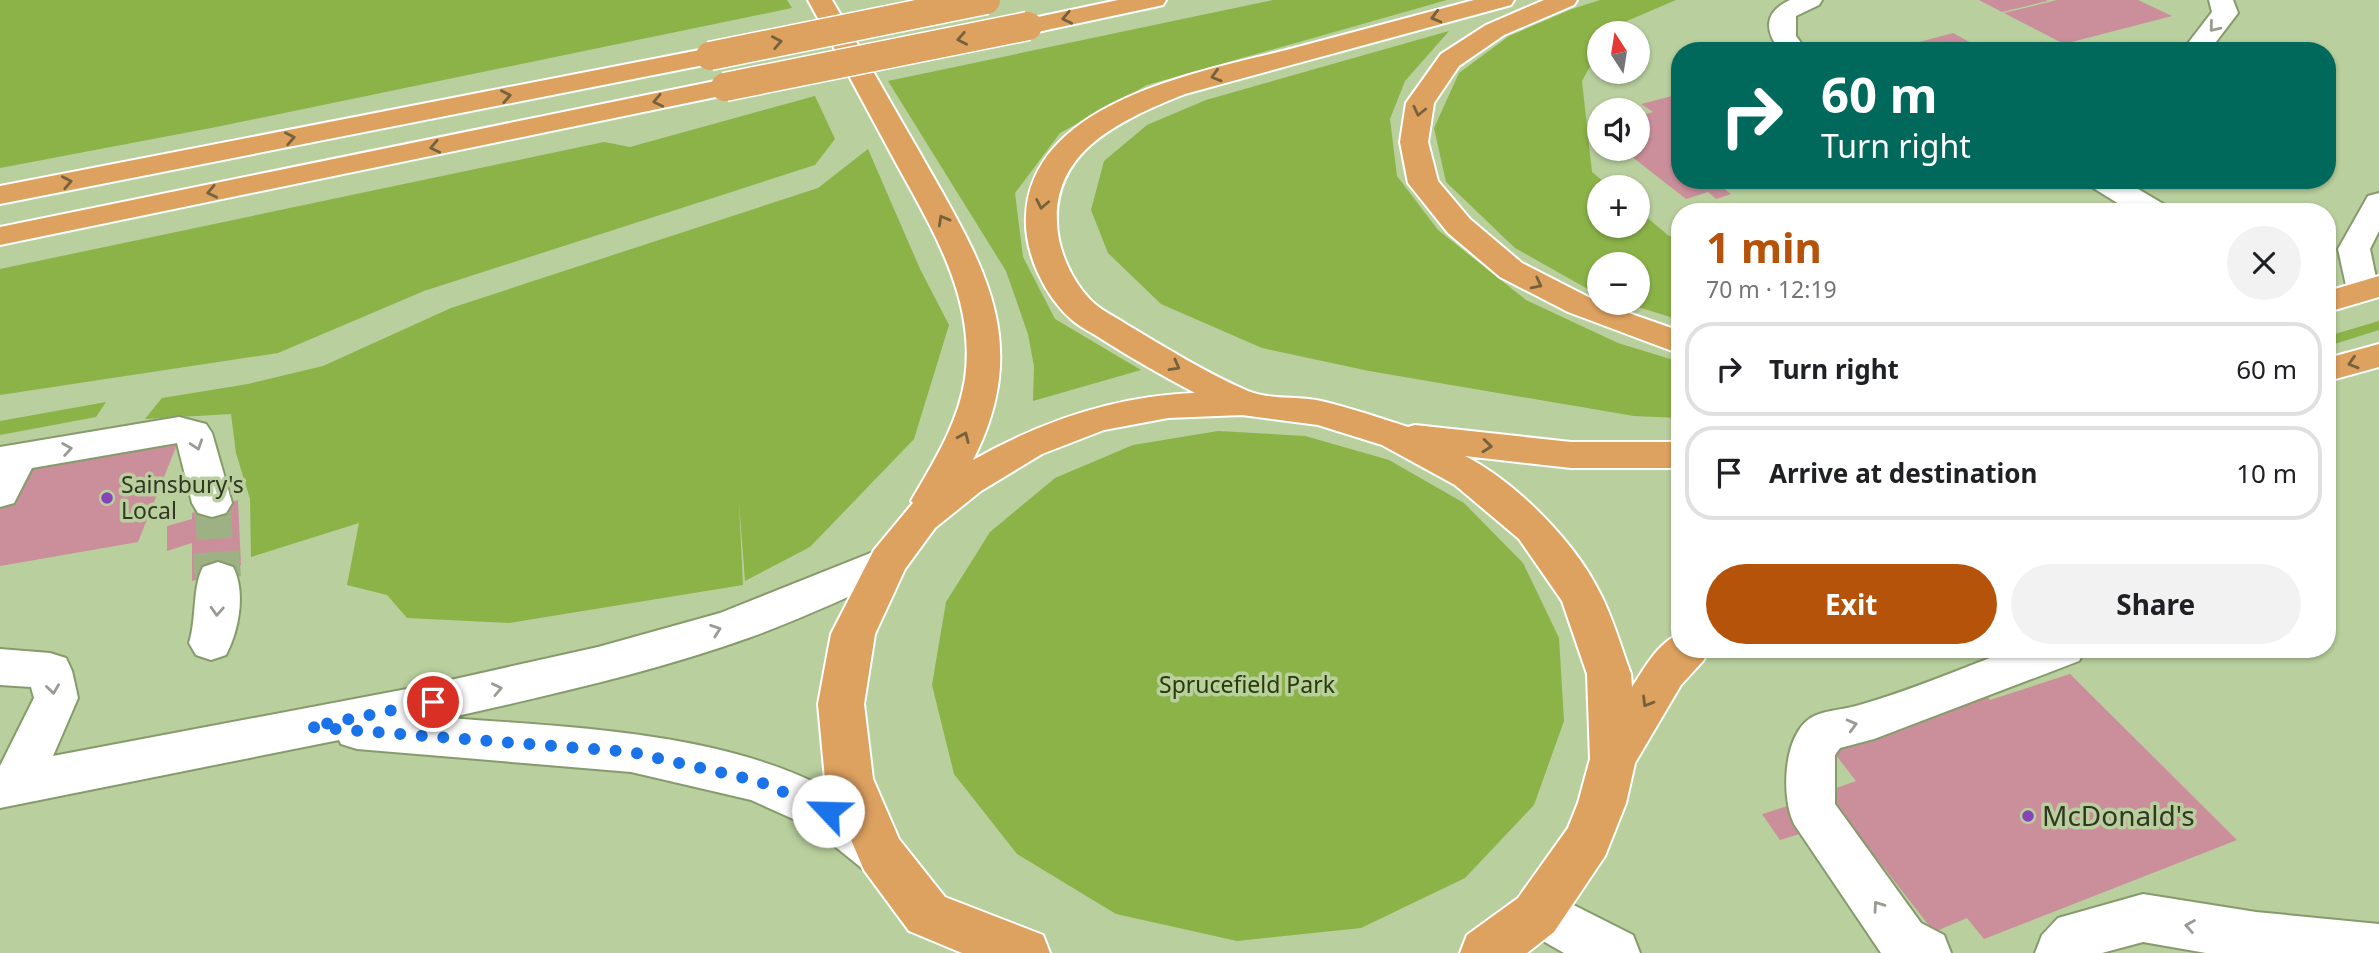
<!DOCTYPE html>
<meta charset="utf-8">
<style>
body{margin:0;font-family:"Noto Sans",sans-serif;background:#f2f2f2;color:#202124;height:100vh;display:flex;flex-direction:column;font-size:26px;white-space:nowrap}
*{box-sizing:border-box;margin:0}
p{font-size:23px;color:#757577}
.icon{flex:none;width:38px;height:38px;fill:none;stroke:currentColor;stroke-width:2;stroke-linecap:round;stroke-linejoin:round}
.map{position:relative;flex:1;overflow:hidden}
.sheet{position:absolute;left:1671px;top:203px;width:665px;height:455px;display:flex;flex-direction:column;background:#fff;border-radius:28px;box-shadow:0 2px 5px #0004}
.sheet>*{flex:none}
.banner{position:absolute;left:1671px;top:42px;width:665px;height:147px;border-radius:28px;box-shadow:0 2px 5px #0004;background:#00695c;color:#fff;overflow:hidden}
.needle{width:46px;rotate:348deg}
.controls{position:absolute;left:1587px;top:21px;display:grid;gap:14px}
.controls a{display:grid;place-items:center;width:63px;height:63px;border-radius:50%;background:#fff;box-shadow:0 2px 5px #0004;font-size:35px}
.pin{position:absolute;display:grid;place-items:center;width:60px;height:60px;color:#fff;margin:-30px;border:4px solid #fff;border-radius:50%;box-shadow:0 2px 7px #0007}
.me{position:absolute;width:77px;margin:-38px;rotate:294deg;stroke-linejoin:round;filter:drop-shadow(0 0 5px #0008)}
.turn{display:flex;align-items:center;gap:24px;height:147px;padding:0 35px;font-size:32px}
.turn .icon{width:91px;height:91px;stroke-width:2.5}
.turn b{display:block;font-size:49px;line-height:60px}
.round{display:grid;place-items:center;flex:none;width:74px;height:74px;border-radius:37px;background:#f2f2f2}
.headline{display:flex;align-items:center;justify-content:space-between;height:119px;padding:0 35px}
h1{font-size:42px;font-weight:700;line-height:52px;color:#b45309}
.button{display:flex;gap:14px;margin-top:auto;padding:14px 35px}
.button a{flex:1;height:80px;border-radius:42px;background:#b45309;color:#fff;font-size:28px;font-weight:700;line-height:80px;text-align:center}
.button a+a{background:#f2f2f2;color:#202124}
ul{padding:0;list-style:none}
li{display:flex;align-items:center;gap:21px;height:94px;margin:0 14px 10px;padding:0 21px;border:4px solid #e0e0e0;border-radius:28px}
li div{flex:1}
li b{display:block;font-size:26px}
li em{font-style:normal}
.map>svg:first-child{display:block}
</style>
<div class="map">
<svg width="2379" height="953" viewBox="0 0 2379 953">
<rect width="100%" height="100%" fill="#b9cf9d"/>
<!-- green -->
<path fill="#8bb348" d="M 0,0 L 787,0 L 792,8 L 216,127 L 0,168 Z
M 1273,0 L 1447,0 L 1147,85 L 1060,133 L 1015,193 L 1023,257 L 1055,319 L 1141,370 L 1033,401 L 1034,366 L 1028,334 L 1006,271 L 888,81 Z
M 1600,0 L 1676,0 L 1613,27 L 1609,33 L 1600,33 L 1599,50 L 1582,81 L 1592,172 L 1610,187 L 1600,187 L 1600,226 L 1638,226 L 1638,210 L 1669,236 L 1680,239 L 1680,320 L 1625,303 L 1638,303 L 1638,264 L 1600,264 L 1599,295 L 1595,293 L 1515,248 L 1446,182 L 1434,128 L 1459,73 L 1509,36 L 1572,9 Z
M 1449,31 L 1405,81 L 1390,119 L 1397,176 L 1438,230 L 1526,300 L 1618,343 L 1680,362 L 1680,418 L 1634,416 L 1369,371 L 1262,348 L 1161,304 L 1108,253 L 1091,210 L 1104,161 L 1147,125 L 1206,100 Z
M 815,96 L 835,139 L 815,165 L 424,291 L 278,353 L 0,395 L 0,269 L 604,142 L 630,147 Z
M 868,149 L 920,269 L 949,325 L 914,439 L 810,547 L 745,581 L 739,502 L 743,585 L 509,623 L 407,618 L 387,595 L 347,585 L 359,523 L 251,557 L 250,499 L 236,453 L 231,414 L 145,419 L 162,398 L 248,384 L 323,366 L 451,308 L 818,188 Z
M 2379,321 L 2379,330 L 2328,346 L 2328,336 Z
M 106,402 L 96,417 L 0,435 L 0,421 Z
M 1218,431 L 1305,436 L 1389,460 L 1464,503 L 1523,563 L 1559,638 L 1564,721 L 1534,805 L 1465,878 L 1361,928 L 1237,941 L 1116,914 L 1017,854 L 954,774 L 932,685 L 946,602 L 990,532 L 1055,478 L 1133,445 Z"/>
<!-- building -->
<path fill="#ca8f9a" d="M 1979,0 L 2047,0 L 2047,1 L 2002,12 Z
M 2057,0 L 2138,0 L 2172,16 L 2064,44 L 2004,13 Z
M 1953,33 L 1986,51 L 1889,51 L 1889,50 Z
M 1680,94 L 1680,180 L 1747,180 L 1723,188 L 1731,194 L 1716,199 L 1708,192 L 1686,199 L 1622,149 L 1638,149 L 1638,116 L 1653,112 L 1641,104 Z
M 180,437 L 138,542 L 0,566 L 0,466 Z
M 238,500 L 241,565 L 192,581 L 192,543 L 167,551 L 167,526 L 192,519 L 192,513 Z
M 2070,674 L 2237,840 L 1984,939 L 1967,918 L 1934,932 L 1825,792 L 1856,781 L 1824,740 L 1979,688 L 1990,700 Z
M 1801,802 L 1819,828 L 1780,840 L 1762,814 Z"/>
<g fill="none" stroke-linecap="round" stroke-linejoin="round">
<!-- minor-tunnel-far1 -->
<path stroke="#9eb185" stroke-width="36" stroke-dasharray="36 18" stroke-linecap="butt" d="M 212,503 L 216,554"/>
<!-- minor-tunnel -->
<path stroke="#9eb185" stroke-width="46" stroke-dasharray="46 23" stroke-linecap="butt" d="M 216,552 L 218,578"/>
<defs>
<path id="minor" d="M 1790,0 L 1822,0 L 1819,5 L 1796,16 L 1796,36 L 1807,51 L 1780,51 C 1764,30 1764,12 1790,0 Z
M 2209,0 L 2233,0 L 2238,13 L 2209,51 L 2182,51 L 2212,12 Z
M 2086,180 L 2123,180 L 2165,205 L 2169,212 L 2132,212 L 2090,186 Z
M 2379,193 L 2379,231 L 2370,249 L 2379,292 L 2376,297 L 2364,300 L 2352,297 L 2347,290 L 2338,249 L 2368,196 Z
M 179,417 L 206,424 L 212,433 L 232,503 L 226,513 L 212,517 L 198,513 L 192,503 L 177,443 L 32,468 L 14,503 L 0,507 L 0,447 Z
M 888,546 L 902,550 L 908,561 L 902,572 C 853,595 803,618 751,637 C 653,672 550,695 448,718 C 580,728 761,732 870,816 C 885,828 898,836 906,854 L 898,870 L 881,876 L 864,870 L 811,827 L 751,800 L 631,772 L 357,749 L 341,744 L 339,740 L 0,808 L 0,766 L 34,698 L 31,687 L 0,685 L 0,649 L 50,653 L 66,658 L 72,671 L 78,698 L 53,756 L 428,685 L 598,647 L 720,613 Z
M 218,562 L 233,567 C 246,592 239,630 226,655 L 211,660 L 196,655 L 189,643 C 197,618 192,588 203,567 Z
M 2014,649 L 2086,649 L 2079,661 L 1874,739 L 1840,748 L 1835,755 L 1835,804 L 1921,923 L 1944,935 L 1951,953 L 1881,953 L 1794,824 C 1781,797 1783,738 1809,719 C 1822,710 1842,710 1856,706 C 1910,691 1962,668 2014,649 Z
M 1538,887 L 1633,935 L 1640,953 L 1564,953 L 1520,928 L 1512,911 L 1520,894 Z
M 2143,894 L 2256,912 L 2379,924 L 2379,953 L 2206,953 L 2143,942 L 2102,953 L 2035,953 L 2042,935 L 2058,918 Z"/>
<path id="highway" d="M 808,0 L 832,0 C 862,51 890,102 920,153 C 980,260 1035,338 973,460 C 1042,421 1115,396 1195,393 C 1163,376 1133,359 1103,340 C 1093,333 1081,328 1072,320 C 1044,296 1024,252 1026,216 C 1031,99 1206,71 1294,48 C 1354,32 1414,16 1474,0 L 1514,0 L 1511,5 L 1185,94 C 1118,121 1043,154 1059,240 C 1064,263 1077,288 1095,304 C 1104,312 1116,317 1126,324 C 1165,347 1206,373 1248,391 C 1270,400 1298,396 1321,401 C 1351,408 1380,418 1408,427 L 1415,425 L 1571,442 L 1680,442 L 1680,468 L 1571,468 L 1465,456 C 1516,482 1575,542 1600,593 C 1613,618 1621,647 1631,674 L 1632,687 C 1644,669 1658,642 1680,634 L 1680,649 L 1710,649 L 1703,661 L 1681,685 L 1635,763 L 1626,803 L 1605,856 L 1554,932 L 1527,953 L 1460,953 L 1467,935 L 1518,898 L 1568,828 L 1578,803 L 1590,759 L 1587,674 L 1562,601 L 1519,539 L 1455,485 L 1382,445 L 1318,425 L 1242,415 L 1168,418 L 1104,430 L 1042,454 L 981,491 L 935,528 L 905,569 L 875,634 L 864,704 L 873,779 L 899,839 L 945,897 L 1043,935 L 1050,953 L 962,953 L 909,931 L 864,870 L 825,779 L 818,704 L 831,634 L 874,550 L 913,503 L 911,501 C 933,463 958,424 965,379 C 977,295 927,221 889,150 C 862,100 835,50 808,0 Z
M 1118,0 L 1166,0 L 1163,5 L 1154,7 L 1028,34 L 1019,31 L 1015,26 L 1019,21 Z
M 1544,0 L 1577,0 L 1574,5 L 1504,35 L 1459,66 L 1434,103 L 1428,142 L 1438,181 L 1470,219 L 1522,263 L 1600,303 L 1680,331 L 1680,354 L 1568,312 L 1500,277 L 1448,233 L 1408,183 L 1400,142 L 1406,103 L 1441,54 L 1486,25 Z
M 710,48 L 719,50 L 723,56 L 719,62 L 0,204 L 0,186 Z
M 725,79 L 735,81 L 739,87 L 735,93 L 0,245 L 0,227 Z
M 2379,276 L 2379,297 L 2328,312 L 2328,291 Z
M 2379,344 L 2379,367 L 2328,381 L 2328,358 Z"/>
</defs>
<!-- minor casing -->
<use href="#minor" stroke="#869b6b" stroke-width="4"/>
<!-- highway casing -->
<use href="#highway" stroke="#fff" stroke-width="4"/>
<!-- minor -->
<use href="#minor" fill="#fff" fill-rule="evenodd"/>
<!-- highway -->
<use href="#highway" fill="#dda160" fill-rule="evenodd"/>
<defs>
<path id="highway-bridge" d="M 710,56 L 986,0
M 725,87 L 1028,26"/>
</defs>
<!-- highway-bridge casing -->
<use href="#highway-bridge" stroke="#fff" stroke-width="31" stroke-linecap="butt"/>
<!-- highway-bridge -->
<use href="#highway-bridge" stroke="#dda160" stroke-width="28"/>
</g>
<!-- one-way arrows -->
<defs><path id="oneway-chevron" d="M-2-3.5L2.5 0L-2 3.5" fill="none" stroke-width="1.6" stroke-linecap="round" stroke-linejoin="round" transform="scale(1.75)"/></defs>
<g stroke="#75623c">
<use href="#oneway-chevron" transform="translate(1436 17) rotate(165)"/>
<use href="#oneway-chevron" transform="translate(1067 18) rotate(168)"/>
<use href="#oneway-chevron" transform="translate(962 39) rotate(169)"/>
<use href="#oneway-chevron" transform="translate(777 42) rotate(-11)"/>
<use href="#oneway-chevron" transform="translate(1216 76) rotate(164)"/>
<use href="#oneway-chevron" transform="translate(506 96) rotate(-11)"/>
<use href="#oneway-chevron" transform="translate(658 101) rotate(168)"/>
<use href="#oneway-chevron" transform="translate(1419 111) rotate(103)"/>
<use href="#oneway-chevron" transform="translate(290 138) rotate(-11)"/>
<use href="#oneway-chevron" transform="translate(435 147) rotate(168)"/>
<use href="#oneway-chevron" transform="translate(67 182) rotate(-11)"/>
<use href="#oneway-chevron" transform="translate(212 192) rotate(168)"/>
<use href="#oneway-chevron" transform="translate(1042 204) rotate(101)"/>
<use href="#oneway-chevron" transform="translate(943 220) rotate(-119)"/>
<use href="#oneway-chevron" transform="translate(1537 284) rotate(27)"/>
<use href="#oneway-chevron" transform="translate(2353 363) rotate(163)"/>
<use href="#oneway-chevron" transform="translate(1175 366) rotate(29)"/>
<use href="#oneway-chevron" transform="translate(964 437) rotate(-66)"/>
<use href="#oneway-chevron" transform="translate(1487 446) rotate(6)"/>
<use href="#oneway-chevron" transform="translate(1647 702) rotate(121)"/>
</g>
<g stroke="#989c92">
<use href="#oneway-chevron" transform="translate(2214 27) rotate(129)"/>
<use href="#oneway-chevron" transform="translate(197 445) rotate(72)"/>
<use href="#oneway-chevron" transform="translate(67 449) rotate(-9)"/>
<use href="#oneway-chevron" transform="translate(217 611) rotate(93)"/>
<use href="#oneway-chevron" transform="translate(716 630) rotate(-20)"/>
<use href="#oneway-chevron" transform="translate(53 689) rotate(82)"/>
<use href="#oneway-chevron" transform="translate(497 689) rotate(-12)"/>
<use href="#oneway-chevron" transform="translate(1852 725) rotate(-15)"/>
<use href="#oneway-chevron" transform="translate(1878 906) rotate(-125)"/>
<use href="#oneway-chevron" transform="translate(2190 926) rotate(-170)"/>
</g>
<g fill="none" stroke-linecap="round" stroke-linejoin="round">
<!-- route -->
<path stroke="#1a73e8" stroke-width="12" stroke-dasharray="0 21.6" d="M 433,702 L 310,727 L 631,752 L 758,781 L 828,811"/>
</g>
<!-- markers -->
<g fill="#8544b8" stroke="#b9cf9d" stroke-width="2.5">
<circle cx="107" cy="498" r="7"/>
<circle cx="2028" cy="816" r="7"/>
</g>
<g text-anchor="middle" stroke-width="7" stroke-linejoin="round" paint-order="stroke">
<!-- poi labels -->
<g font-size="23" fill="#303824" stroke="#b9cf9d" text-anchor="start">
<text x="121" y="493">Sainsbury's<tspan x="121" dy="26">Local</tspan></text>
</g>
<!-- park labels -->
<g font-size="23" fill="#283a05" stroke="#b9cf9d">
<text x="1247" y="693">Sprucefield Park</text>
</g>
<!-- near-poi labels -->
<g font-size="28" fill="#303824" stroke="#b9cf9d" text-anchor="start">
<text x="2042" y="826">McDonald's</text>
</g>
</g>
</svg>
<div class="controls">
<a><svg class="needle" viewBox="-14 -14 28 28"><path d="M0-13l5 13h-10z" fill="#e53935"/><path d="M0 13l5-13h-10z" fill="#757577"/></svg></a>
<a><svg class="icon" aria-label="sound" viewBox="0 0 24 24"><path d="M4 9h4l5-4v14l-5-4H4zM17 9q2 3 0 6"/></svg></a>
<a>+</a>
<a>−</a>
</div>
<div class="pin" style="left:433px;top:702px;background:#d93025"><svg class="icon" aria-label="arrive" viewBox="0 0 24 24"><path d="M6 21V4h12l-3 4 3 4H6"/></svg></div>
<svg class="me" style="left:828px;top:811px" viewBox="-20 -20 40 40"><circle r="19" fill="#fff"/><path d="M0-13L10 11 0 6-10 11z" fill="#1a73e8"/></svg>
<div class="banner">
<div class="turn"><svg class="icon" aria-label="right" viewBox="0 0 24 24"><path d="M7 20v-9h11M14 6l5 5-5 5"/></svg><div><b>60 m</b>Turn right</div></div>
</div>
<section class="sheet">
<div class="headline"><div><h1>1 min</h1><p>70 m · 12:19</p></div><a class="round"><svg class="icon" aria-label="close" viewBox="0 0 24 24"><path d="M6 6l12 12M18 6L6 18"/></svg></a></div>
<ul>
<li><svg class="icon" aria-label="right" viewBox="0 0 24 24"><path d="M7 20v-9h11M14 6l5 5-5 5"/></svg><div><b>Turn right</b></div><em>60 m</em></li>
<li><svg class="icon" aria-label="arrive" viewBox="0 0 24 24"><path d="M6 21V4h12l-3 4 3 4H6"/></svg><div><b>Arrive at destination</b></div><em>10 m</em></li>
</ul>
<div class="button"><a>Exit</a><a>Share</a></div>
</section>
</div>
